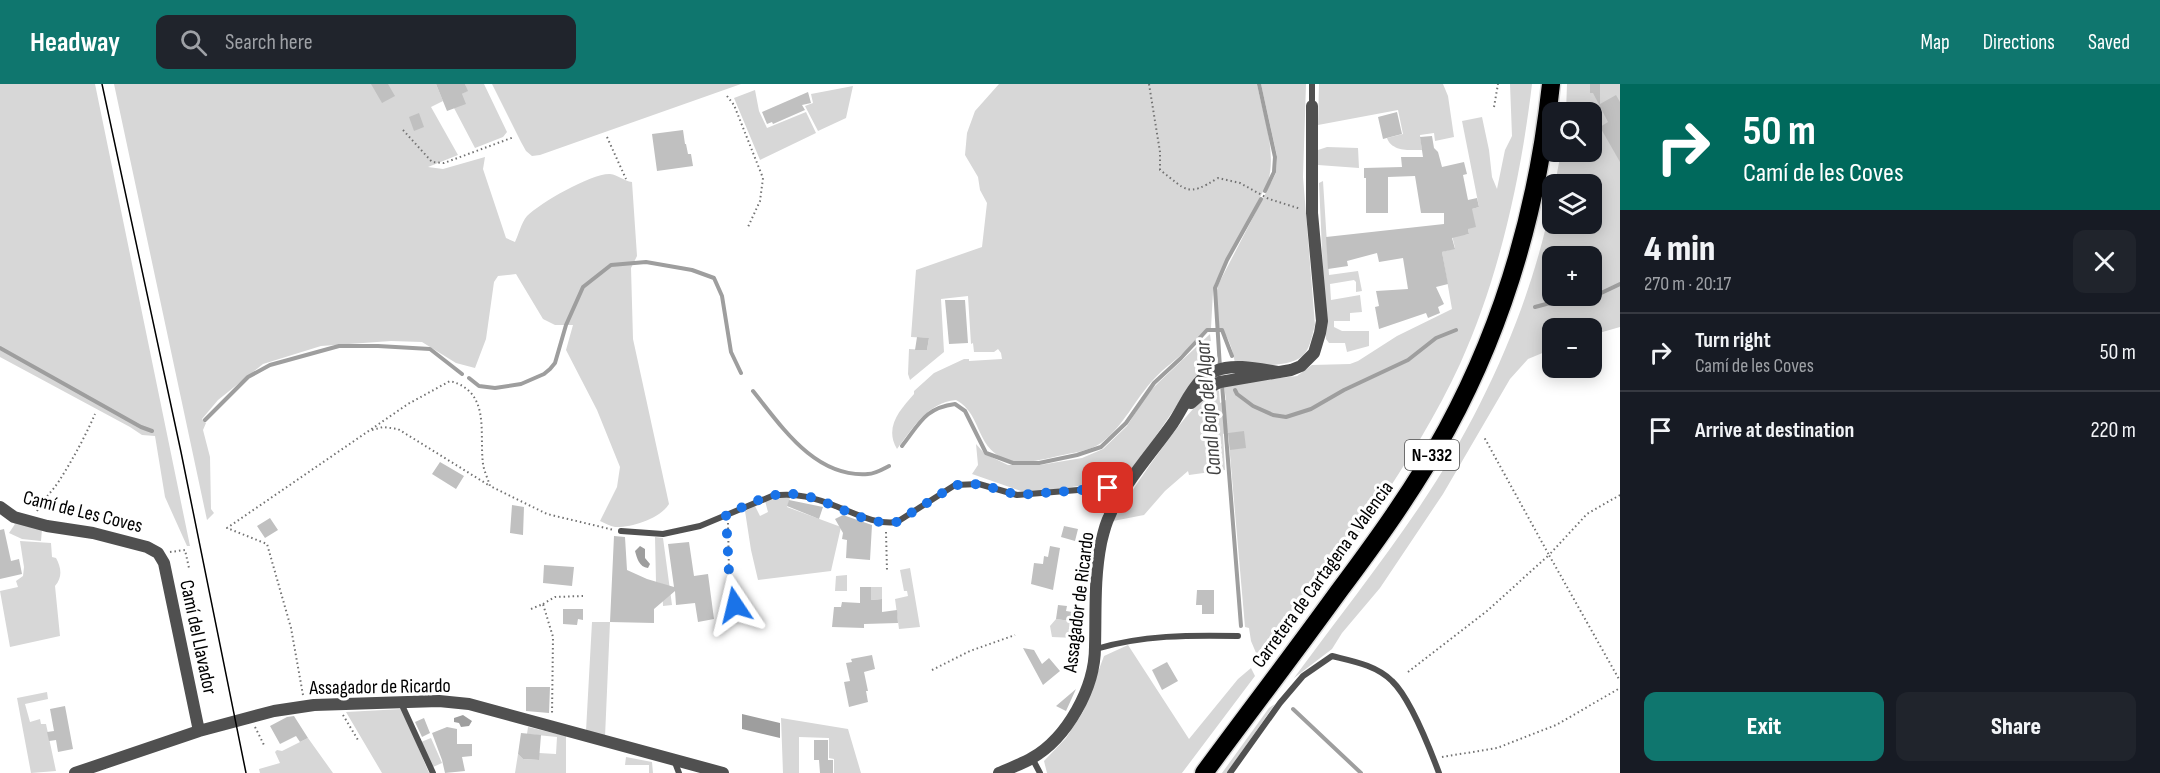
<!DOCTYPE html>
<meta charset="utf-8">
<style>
body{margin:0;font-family:"Sofia Sans Condensed",sans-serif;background:#20242c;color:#f1f3f6;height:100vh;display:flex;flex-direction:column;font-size:22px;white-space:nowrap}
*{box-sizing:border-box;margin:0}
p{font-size:20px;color:#9ea1a6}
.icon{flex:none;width:33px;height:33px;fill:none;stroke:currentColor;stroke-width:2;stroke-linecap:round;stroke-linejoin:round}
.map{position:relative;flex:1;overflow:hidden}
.details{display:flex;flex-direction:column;background:#171b24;width:540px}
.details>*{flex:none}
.top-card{background:#00695c;color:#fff;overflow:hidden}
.buttons{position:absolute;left:1542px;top:18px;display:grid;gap:12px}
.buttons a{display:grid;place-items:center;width:60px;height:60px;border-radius:12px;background:#171b24;box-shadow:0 3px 15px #0003;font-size:30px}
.pin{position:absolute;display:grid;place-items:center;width:51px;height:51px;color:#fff;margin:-26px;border-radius:12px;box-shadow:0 3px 9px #0006}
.me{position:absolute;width:66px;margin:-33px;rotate:350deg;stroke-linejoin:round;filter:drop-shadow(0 0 4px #0008)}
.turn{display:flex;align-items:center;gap:21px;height:126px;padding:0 24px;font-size:27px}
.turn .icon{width:78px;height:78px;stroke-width:2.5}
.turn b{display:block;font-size:42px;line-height:51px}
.round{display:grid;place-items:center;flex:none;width:63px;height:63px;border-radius:12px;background:#20242c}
.summary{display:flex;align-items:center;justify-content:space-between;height:102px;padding:0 24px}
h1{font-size:36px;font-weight:800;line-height:45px}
.action{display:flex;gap:12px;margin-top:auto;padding:12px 24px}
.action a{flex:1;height:69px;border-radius:12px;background:#0f766e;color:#fff;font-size:24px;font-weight:800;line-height:69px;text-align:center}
.action a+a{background:#20242c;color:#f1f3f6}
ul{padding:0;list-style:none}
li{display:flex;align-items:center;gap:18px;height:78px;padding:0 24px;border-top:2px solid #363941}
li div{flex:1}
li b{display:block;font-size:22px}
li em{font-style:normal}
header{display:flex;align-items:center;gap:36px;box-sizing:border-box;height:84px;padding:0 30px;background:#0f766e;color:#fff}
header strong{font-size:28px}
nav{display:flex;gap:33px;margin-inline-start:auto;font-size:21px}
.search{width:420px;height:54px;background:#20242c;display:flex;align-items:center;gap:15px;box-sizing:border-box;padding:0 21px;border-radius:12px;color:#9ea1a6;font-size:22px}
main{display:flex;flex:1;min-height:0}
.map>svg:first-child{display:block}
</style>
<header>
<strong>Headway</strong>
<div class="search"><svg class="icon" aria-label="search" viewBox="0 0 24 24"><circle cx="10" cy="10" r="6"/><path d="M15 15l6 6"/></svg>Search here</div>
<nav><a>Map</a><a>Directions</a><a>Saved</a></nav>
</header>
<main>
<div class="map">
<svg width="1620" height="689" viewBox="0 0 1620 689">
<rect width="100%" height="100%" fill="#fff"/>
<!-- green -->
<path fill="#d7d7d7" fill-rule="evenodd" d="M 0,0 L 95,0 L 190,462 L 187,462 L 165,413 L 155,352 L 142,351 L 130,343 L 0,273 Z
M 114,0 L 436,0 L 443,17 L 431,23 L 458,71 L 428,83 L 443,85 L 485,73 L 483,85 L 506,154 L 515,158 C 519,150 521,139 527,132 C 540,119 592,89 610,90 C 618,91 624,97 632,98 L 637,172 L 631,184 L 633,255 L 669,420 C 661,434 631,444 615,443 C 610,442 605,439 600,437 L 617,403 L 620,383 L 597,326 L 566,266 L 573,241 L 555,241 L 543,235 L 516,190 L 498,192 L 494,198 L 486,255 L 475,284 L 456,279 L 422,258 L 391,257 L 321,262 L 263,280 L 218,316 L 202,335 L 206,339 L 203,346 L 210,373 L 211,425 L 214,429 L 207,436 Z
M 465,0 L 484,0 L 507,48 L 503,53 L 475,64 L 454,24 L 462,10 L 467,7 Z
M 492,0 L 741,0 L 540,71 L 532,72 L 526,67 L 521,58 Z
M 999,0 L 1257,0 C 1263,31 1277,67 1268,98 L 1215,199 L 1213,208 L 1211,244 C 1200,248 1197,257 1188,265 C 1177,275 1164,284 1154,295 C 1135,315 1124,342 1101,359 C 1090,367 1071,369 1058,372 C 1045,375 1026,380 1012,377 C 974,368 984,331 956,316 C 927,319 913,344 897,365 C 884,343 900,326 914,310 L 914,307 L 934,289 L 964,275 L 969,275 L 969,277 L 1002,275 L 1001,269 L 998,265 L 994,268 L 974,268 L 973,259 L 971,260 L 968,212 L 941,215 L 944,268 L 910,296 L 908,290 L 909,265 L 927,266 L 929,254 L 911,253 L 916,186 L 982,163 L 987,119 L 980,106 L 978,93 L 965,71 L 967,49 L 975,27 Z
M 1261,0 L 1306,0 L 1303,93 L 1315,241 C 1312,251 1311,261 1305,269 C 1293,285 1254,281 1235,281 C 1234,268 1229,255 1222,245 L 1218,244 L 1215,216 L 1218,201 L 1276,89 L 1277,72 Z
M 1319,0 L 1443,0 L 1448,12 L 1454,53 L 1435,57 L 1434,49 L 1420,51 L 1422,66 C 1410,66 1392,68 1387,54 L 1403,50 L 1398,26 L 1318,41 Z
M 1510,0 L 1532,0 C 1521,93 1499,194 1460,280 C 1434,337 1398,392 1363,444 C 1331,491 1292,535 1262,583 L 1251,557 L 1249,544 L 1245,543 L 1228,348 L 1223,350 L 1225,386 L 1189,391 L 1188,387 L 1165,407 L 1144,431 L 1113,437 C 1128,413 1143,390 1160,367 C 1177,344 1192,322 1216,305 L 1219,307 L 1220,319 L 1226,316 L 1224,301 L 1297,292 L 1312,281 L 1350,280 L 1358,277 L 1397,252 L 1452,225 L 1442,168 L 1455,164 L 1448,135 L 1464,151 L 1469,150 L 1468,145 L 1472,125 L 1479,123 L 1462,37 L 1482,33 L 1489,66 L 1492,93 L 1497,105 L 1505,66 L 1512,52 Z
M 1567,0 L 1620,0 L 1620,243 L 1592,251 L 1592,244 L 1552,244 L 1552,265 L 1528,275 L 1510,295 L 1443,410 L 1380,504 L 1342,549 L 1332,565 L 1294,594 C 1336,537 1380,481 1420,422 C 1482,330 1530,224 1552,116 L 1552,140 L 1592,140 L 1592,100 L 1555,100 L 1561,68 L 1592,68 L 1592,28 L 1566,28 ZM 1552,172 L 1592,172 L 1592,212 L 1552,212 Z
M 853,2 L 846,34 L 818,47 L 805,22 L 813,19 L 811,10 Z
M 755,6 L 759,27 L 767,44 L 806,28 L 816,49 L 760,76 L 734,14 Z
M 1327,63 L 1358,64 L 1359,84 L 1318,81 L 1318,66 Z
M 1323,97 L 1329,191 L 1358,187 L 1362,207 L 1356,208 L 1356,198 L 1354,196 L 1330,200 L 1331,216 L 1360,211 L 1362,228 L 1350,229 L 1350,237 L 1334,237 L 1334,243 L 1342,247 L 1369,247 L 1369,262 L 1347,268 L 1345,259 L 1329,259 L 1326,255 L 1319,99 Z
M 1210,250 L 1214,282 L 1191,301 L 1131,388 L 1120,396 L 1044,407 L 1021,407 L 972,390 L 978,381 L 976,360 L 985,370 L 1008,381 L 1040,381 L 1082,374 L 1103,365 L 1127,342 L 1148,309 L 1159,298 Z
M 778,414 L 790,414 L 787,423 L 841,443 L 831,487 L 758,496 L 751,466 L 745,427 L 755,422 L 760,432 L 768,428 L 765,417 Z
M 0,430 L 42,445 L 41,457 L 22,455 L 9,449 L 15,440 Z
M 655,453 L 663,454 L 672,521 L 663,522 L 662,500 L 656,498 Z
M 20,457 L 51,459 L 52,473 L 56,474 C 61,483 63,493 55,502 L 60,552 L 10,563 L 0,507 L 18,503 L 16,497 L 23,492 L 24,483 Z
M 910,484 L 920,543 L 899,545 L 895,515 L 908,512 L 907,507 L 904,507 L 900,486 Z
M 847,491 L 847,507 L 835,507 L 836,492 Z
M 871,503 L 882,503 L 882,515 L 871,516 Z
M 1056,535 L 1070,537 L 1069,544 L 1076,544 L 1075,554 L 1052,553 L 1050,542 Z
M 592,538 L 610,538 L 605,653 L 586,647 Z
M 1128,561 L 1189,655 L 1238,595 L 1251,584 L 1255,592 L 1182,689 L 1047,689 L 1044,677 L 1066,654 L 1083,628 L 1104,572 Z
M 47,608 L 48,615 L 25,620 L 30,638 L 40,635 L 41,640 L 46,640 L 56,687 L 31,689 L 17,614 Z
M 1275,620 L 1227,689 L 1222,689 L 1269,624 Z
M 402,625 L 429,689 L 382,689 L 346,628 Z
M 781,634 L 848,645 L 861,689 L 834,689 L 834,675 L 829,674 L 829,654 L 799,653 L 799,689 L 783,689 Z
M 528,643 L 566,652 L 566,689 L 515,689 L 518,670 L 523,675 L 538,676 L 539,669 L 556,670 L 557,653 L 527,650 Z
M 308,654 L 333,689 L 260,689 L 259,685 L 280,679 L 275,668 L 277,666 L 282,667 Z
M 431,654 L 442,679 L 433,683 L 421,658 Z
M 626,673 L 652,678 L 653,689 L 649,689 L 649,681 L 625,681 Z"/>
<!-- water -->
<path fill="#9e9e9e" d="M 640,462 L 645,465 L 645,474 L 650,480 L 648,484 C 639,483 637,474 635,467 Z
M 742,630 L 780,639 L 780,654 L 742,645 Z
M 463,631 L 472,637 L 469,642 L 461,643 L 459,639 L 454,638 L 454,634 Z"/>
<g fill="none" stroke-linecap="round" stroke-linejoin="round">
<!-- stream -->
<path stroke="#9e9e9e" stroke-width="4" d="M 1259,0 L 1275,73 L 1274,88 L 1265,107
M 1592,211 L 1597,211 L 1620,200
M 1535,223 L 1576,212
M 0,264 L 141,343 L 152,347
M 1220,284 L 1215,204 L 1227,176 L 1261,115
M 469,294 L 479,302 L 495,304 L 521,300 L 544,290 L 550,285 L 555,279 L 566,241 L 583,203 L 611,181 L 646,178 L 692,186 L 714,194 L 722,212 L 731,268 L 741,289
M 1222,300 L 1241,542
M 1235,306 L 1237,310 L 1253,322 L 1273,331 L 1286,333 L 1311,325 L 1344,306 L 1408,276 L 1436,254 L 1456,246
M 753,307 C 782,343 815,394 868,390 C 875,390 883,385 889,382
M 205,336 L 248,293 L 270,281 L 339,262 L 378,262 L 430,265 L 462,290
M 902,362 C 920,339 925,324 955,320 L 965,327 L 986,369 L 1013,379 L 1039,379 L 1077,371 L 1101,363 L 1126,339 L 1154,299 L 1181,274 L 1207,246 L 1222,246 L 1232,272
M 1293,625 L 1361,689"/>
</g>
<!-- building -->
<path fill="#c0c0c0" d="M 371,0 L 388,0 L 395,12 L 382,19 Z
M 436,0 L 465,0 L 468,7 L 462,10 L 466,20 L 447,27 Z
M 1590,0 L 1600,0 L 1600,20 L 1616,11 L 1620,18 L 1620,78 L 1600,43 L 1608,38 L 1593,9 L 1590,9 Z
M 808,8 L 811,19 L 802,21 L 805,26 L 773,40 L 772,38 L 767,40 L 762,28 Z
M 1397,28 L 1402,50 L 1383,55 L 1378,33 Z
M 419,29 L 424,43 L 414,47 L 409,33 Z
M 683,46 L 685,60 L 686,60 L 688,70 L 691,70 L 693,82 L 657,87 L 652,50 Z
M 1432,52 L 1434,64 L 1438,68 L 1442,83 L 1464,78 L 1467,90 L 1463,91 L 1468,116 L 1477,114 L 1479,123 L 1472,125 L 1476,143 L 1468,145 L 1469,150 L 1452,154 L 1455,165 L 1442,168 L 1448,200 L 1436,203 L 1444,220 L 1438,223 L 1440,229 L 1428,234 L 1426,229 L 1379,245 L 1375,223 L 1379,222 L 1376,207 L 1408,205 L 1403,174 L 1379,178 L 1377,169 L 1347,177 L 1348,182 L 1328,185 L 1326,153 L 1444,140 L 1444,129 L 1421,129 L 1415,92 L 1388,93 L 1388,129 L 1366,129 L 1366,94 L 1364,94 L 1364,84 L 1402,83 L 1401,73 L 1423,73 L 1420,53 Z
M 945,216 L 965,216 L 968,259 L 949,260 Z
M 917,253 L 929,254 L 927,266 L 915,266 Z
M 1244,347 L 1246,364 L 1230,366 L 1228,349 Z
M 440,378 L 464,392 L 456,405 L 432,390 Z
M 789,416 L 823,423 L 819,435 L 787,422 Z
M 512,421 L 524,423 L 523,451 L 510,449 Z
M 843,431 L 872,441 L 870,476 L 846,474 L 847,456 L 842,455 L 843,449 L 835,435 Z
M 270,434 L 278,446 L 265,454 L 257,442 Z
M 1064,442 L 1078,445 L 1075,457 L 1061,453 Z
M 4,445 L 11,477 L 19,475 L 22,490 L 0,495 L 0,446 Z
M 614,452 L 625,453 L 627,486 L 647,495 L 674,503 L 668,460 L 689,458 L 694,492 L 708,490 L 714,535 L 698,538 L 695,519 L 676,521 L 675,507 L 654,525 L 654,539 L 610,538 Z
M 1050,462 L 1060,464 L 1053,506 L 1031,500 L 1034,479 L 1043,480 L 1044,472 L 1048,473 Z
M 544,481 L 574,483 L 572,502 L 543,499 Z
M 860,503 L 871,503 L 871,516 L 882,515 L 882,528 L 897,526 L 898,539 L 864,540 L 864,544 L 832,543 L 834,523 L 841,523 L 842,518 L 860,519 Z
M 1197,506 L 1214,506 L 1214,530 L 1202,530 L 1202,521 L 1196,521 Z
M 1058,521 L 1067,522 L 1066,527 L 1079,529 L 1077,538 L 1056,535 Z
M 563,525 L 583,525 L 583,536 L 578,535 L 577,541 L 563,540 Z
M 1023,564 L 1034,566 L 1042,580 L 1049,574 L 1060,587 L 1043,601 Z
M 872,571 L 875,585 L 864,588 L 868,607 L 866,607 L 868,618 L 849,623 L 844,598 L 850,597 L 846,579 L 852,578 L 851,575 Z
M 1167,578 L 1178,597 L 1162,606 L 1152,586 Z
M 526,603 L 550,603 L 549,629 L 526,627 Z
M 1076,605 L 1066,627 L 1056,622 Z
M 65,622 L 73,665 L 58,668 L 56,656 L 49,657 L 47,648 L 54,647 L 50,625 Z
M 294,632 L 308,654 L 300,658 L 296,652 L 280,660 L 270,642 L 287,633 Z
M 424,634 L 430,649 L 422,653 L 415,638 Z
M 447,643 L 457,645 L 457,660 L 472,660 L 472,672 L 462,673 L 465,687 L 445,689 L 442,676 L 432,649 Z
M 521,649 L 541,651 L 539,676 L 523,675 L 518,670 Z
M 814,656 L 828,656 L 828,676 L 833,676 L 833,689 L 820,689 L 819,676 L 824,676 L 814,676 Z"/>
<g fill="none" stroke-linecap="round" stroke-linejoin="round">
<defs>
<path id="highway" d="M 1204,689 C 1249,628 1295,568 1339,507 C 1378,455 1416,402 1447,345 C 1505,238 1538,121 1551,0"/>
</defs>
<!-- highway casing -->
<use href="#highway" stroke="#dbdbdb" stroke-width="21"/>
<!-- path -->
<path stroke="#727272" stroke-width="2" stroke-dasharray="1.5 3" stroke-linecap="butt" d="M 1149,0 L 1160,68 L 1160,86 C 1187,106 1186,114 1218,94 L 1240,99 L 1269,115 L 1301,125
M 727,12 L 734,21 L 763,94 L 760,117 L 748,143
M 1494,23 L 1498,0
M 403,46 L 432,78 L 444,79 L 514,53
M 607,53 L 626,95
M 372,346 L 383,343 L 398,345 L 490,402
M 1620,411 L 1587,430 L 1549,471 L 1620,597
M 37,427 C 43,415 52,408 59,397 C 73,375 85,353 95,330
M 728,439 L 729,489 L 735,521
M 886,448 L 887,487
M 170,468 L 185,466 L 189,484
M 543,520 L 555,513 L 583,512
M 531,525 L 543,520 L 553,553 L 552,631
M 932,586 L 970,567 L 1015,551
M 1408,588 L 1487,527 L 1549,471 L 1484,353
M 303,611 L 291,544 L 267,460 L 227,444 L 408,320 L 450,297 C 491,308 479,348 483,380 C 484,387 488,395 490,402 L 547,430 L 614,446
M 343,631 L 358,656
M 255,643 L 264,661
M 1442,673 L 1497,664 L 1556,641 L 1620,604"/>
<!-- lane -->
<path stroke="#505050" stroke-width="6" d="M 1312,22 L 1312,0
M 621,447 L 663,450 L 700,442 L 772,412 C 795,408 816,414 838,423 C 856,430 877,441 897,438 L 955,401 L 979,400 L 1017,411 L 1127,402
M 1096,565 C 1142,551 1190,551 1238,552
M 401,619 L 433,689
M 1032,674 L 1040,689
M 674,676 L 679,689
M 1230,689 L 1280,619 L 1303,592 L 1332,572 C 1352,577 1376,581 1392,597 C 1410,614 1430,665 1439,689"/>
<!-- street -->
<path stroke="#505050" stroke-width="12" d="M 1191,319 L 1208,304 L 1220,298 L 1291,286 L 1301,282 L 1314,269 L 1320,249 L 1322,237 L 1312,129 L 1312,22
M 0,423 L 14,433 L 47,442 L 93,449 L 147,463 L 158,469 L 164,479 L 199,647
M 75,689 L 199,647 L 274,627 L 314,621 L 439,617 L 469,620 L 723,689
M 999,689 C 1010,684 1022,680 1032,674 C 1067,654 1095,604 1095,563 C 1096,528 1094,494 1101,459 C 1103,451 1105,441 1109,433 C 1124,399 1152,369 1173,339 C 1183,324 1190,306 1203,294 C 1206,291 1212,288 1215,287 C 1234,279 1259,285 1278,288"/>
<!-- highway -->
<use href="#highway" stroke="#000" stroke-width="18"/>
<!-- tram -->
<path stroke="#000" stroke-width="1.5" d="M 102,0 L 181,368 L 246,689"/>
</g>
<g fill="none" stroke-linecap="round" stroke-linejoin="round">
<!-- route -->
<path stroke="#1a73e8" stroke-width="10" stroke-dasharray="0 18" d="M 735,521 L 729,489 L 726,431 C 743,423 763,412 782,410 C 822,406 859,444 897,438 L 955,401 L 979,400 L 1017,411 L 1108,404"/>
</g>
<g text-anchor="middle" stroke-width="6" stroke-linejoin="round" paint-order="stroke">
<!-- shield labels -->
<rect fill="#fff" stroke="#4c4c4c" stroke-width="1.5" x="1405" y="356" width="54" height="30" rx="4.5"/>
<g font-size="18" font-weight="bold" fill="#000">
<text x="1432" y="377">N-332</text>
</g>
<!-- street labels -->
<g font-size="20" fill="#000" stroke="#fff">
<text transform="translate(83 427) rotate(14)" y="7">Camí de Les Coves</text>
<text transform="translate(1322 490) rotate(-54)" y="7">Carretera de Cartagena a Valencia</text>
<text transform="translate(1078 518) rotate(-83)" y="7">Assagador de Ricardo</text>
<text transform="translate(199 553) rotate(78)" y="7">Camí del Llavador</text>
<text transform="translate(380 602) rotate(-1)" y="7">Assagador de Ricardo</text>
</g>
<!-- water labels -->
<g font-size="21" font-style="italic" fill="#3f3f3f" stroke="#fff">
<text transform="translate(1208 324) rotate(-95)" y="7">Canal Bajo del Algar</text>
</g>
</g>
</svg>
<div class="buttons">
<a><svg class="icon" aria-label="search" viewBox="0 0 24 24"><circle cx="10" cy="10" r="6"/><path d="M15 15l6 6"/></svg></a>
<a><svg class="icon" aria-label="layers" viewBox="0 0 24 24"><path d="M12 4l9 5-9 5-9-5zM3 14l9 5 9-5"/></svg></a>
<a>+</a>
<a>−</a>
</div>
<div class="pin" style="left:1108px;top:404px;background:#d93025"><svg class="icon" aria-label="arrive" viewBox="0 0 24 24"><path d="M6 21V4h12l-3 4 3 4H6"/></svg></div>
<svg class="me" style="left:735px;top:521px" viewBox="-20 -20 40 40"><path d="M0-17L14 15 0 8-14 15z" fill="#1a73e8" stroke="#fff" stroke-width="4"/></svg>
</div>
<section class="details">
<div class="top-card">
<div class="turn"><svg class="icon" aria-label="right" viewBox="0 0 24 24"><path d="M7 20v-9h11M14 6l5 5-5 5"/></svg><div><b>50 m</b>Camí de les Coves</div></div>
</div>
<div class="summary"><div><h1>4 min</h1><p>270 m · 20:17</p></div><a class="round"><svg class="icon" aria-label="close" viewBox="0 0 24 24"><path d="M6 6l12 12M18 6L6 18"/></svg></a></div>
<ul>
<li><svg class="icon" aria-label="right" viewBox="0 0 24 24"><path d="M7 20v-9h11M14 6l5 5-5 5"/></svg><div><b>Turn right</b><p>Camí de les Coves</p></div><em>50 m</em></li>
<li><svg class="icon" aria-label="arrive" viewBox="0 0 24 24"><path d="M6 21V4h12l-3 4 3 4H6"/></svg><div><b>Arrive at destination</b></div><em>220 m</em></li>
</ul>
<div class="action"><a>Exit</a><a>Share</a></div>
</section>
</main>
